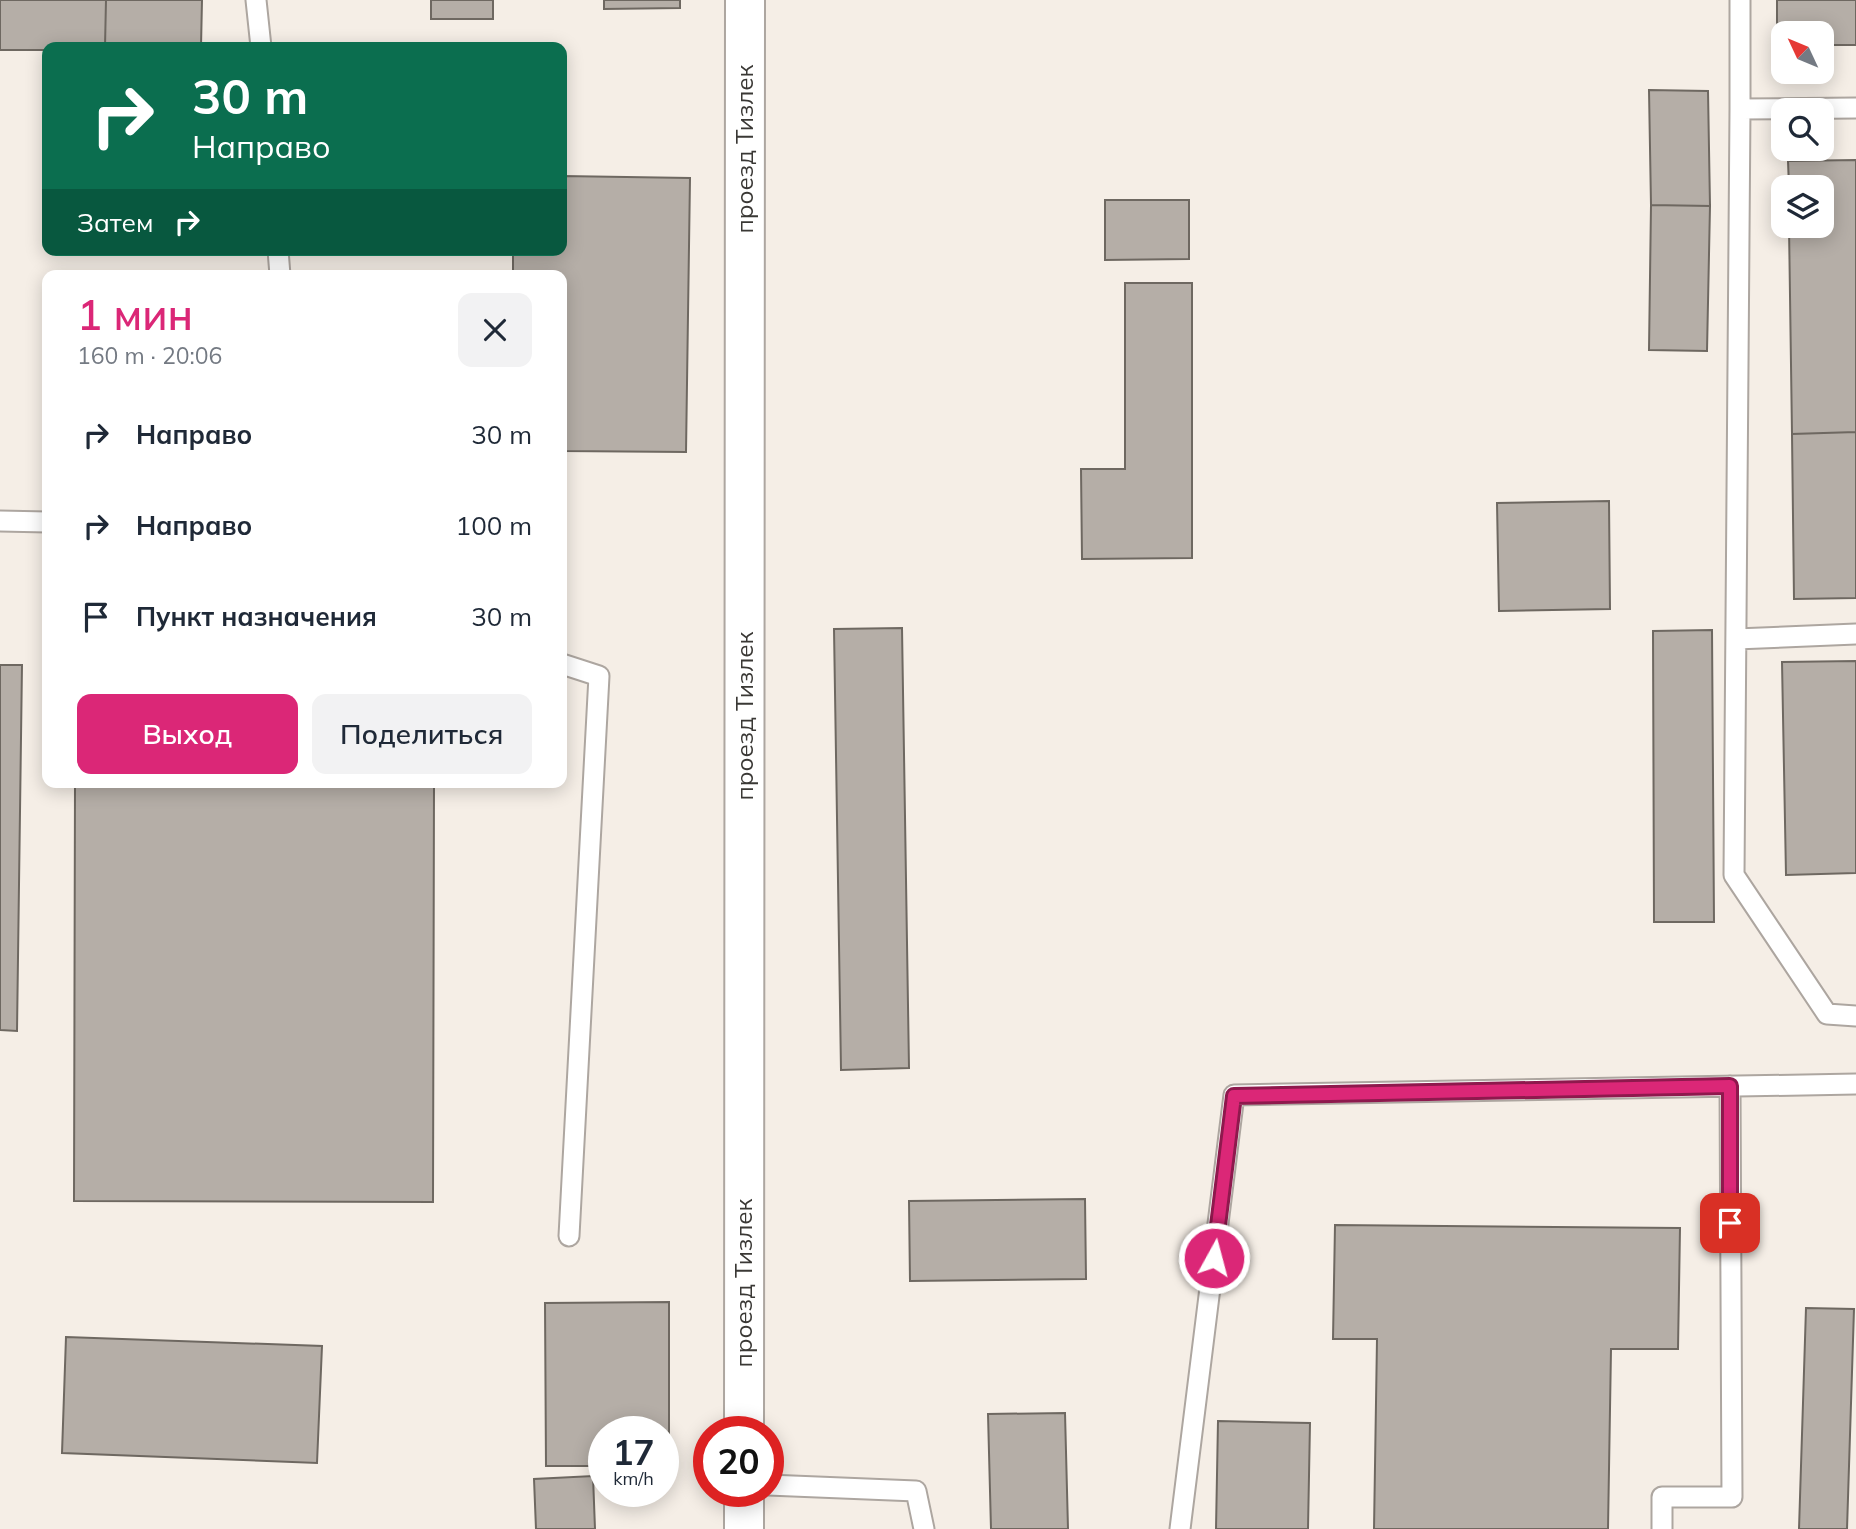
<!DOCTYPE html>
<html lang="ru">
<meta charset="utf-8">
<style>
body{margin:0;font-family:Mulish,sans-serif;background:#f2f2f3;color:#1f2937;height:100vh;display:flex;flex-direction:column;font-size:26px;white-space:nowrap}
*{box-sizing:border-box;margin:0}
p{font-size:23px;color:#747a83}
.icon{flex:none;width:38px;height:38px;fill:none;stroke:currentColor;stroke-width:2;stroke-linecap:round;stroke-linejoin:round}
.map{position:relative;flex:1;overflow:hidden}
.details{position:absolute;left:42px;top:270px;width:525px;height:518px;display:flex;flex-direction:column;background:#fff;border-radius:14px;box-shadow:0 4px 18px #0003}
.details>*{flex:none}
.hud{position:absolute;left:42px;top:42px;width:525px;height:214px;border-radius:14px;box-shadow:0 4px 18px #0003;background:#0b6e4f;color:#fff;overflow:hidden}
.needle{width:46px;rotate:314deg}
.fabs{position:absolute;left:1771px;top:21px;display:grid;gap:14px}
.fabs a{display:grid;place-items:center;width:63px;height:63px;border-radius:14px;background:#fff;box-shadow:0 4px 18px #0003;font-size:35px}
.speed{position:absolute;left:588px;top:1416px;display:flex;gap:14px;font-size:35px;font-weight:700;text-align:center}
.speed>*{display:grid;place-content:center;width:91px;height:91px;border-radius:50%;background:#fff;box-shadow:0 4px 18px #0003;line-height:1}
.speed small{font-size:18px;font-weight:400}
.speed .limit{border:10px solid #d22;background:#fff;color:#111}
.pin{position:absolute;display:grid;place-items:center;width:60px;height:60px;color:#fff;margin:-30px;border-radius:14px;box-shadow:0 4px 10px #0006}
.me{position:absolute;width:77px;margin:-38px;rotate:7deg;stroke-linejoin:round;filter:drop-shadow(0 0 5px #0008)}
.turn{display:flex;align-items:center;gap:24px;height:147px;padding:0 35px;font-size:32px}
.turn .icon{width:91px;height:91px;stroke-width:2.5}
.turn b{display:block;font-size:49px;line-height:60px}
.then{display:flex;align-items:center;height:66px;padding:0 35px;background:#0003;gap:14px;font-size:26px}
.round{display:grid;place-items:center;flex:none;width:74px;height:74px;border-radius:14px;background:#f2f2f3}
.overview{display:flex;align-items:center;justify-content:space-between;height:119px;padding:0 35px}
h1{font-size:42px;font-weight:600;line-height:52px;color:#db2777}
.action{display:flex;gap:14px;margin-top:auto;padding:14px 35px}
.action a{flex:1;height:80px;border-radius:14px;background:#db2777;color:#fff;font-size:28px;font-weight:600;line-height:80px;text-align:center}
.action a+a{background:#f2f2f3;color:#1f2937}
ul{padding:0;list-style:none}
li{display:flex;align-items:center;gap:21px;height:91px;padding:0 35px}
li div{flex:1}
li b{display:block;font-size:26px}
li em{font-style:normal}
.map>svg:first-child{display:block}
</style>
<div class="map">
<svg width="1856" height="1529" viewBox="0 0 1856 1529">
<rect width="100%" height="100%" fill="#f5eee6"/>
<!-- building -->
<path fill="#b5aea7" stroke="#6e6861" stroke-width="2" d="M 0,0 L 106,0 L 105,47 L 47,47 L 47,50 L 0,50 Z
M 106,0 L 202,0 L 201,47 L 105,47 Z
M 431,0 L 493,0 L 493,19 L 431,19 Z
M 604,0 L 680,0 L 680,8 L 604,9 Z
M 1777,0 L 1856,0 L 1856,45 L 1822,45 L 1822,33 L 1783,33 L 1783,45 L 1777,45 Z
M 1649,90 L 1708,91 L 1710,206 L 1651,205 Z
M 1856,160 L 1856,432 L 1792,434 L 1789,226 L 1822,226 L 1822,187 L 1789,187 L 1788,161 Z
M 562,176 L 690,178 L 686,452 L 562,451 L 562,275 L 513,275 L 513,250 L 562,250 Z
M 1105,200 L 1189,200 L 1189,259 L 1105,260 Z
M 1651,205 L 1710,206 L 1707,351 L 1649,350 Z
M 1125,283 L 1192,283 L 1192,558 L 1082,559 L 1081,469 L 1125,469 Z
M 1856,432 L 1856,598 L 1794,599 L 1792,434 Z
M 1609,501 L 1610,609 L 1499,611 L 1497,503 Z
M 902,628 L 909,1068 L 841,1070 L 834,629 Z
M 1712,630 L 1714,922 L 1654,922 L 1653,631 Z
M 1856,661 L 1856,873 L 1786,875 L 1782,662 Z
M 0,665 L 22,665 L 17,1031 L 0,1030 Z
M 75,782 L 434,782 L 433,1202 L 74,1201 Z
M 1085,1199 L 1086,1279 L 910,1281 L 909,1201 Z
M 1335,1225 L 1680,1228 L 1678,1349 L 1611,1349 L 1608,1529 L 1374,1529 L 1377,1339 L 1333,1339 Z
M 669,1302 L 669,1465 L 663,1465 L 663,1432 L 604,1432 L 604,1466 L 546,1466 L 545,1303 Z
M 1806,1308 L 1854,1309 L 1847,1529 L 1799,1529 Z
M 66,1337 L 322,1346 L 317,1463 L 62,1453 Z
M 1065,1413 L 1068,1529 L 991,1529 L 988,1414 Z
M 1218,1421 L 1310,1423 L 1308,1529 L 1216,1529 Z
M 593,1476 L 595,1529 L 536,1529 L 534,1479 Z"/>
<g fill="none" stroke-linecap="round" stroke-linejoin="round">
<defs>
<path id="lane" d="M 256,0 L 261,47
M 1740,0 L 1740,109 L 1856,108
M 1740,109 L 1734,875 L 1827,1014 L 1856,1016
M 278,250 L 280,275
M 0,521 L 47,522
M 1736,639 L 1856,634
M 562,664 L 599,676 L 569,1236
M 768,1485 L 916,1491 L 924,1529
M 1180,1529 L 1234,1095 L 1856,1084
M 1662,1529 L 1662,1497 L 1732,1497 L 1730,1086"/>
<path id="secondary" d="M 744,1432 L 745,0
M 744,1529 L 744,1491"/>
</defs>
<!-- lane casing -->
<use href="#lane" stroke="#ada6a0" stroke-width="23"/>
<!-- secondary casing -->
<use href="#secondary" stroke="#ada6a0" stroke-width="42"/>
<!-- lane -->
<use href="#lane" stroke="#fff" stroke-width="19"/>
<!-- secondary -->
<use href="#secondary" stroke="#fff" stroke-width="38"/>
</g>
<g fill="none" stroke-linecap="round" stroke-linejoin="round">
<defs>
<path id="route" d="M 1214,1258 L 1234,1096 L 1730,1086 L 1730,1223"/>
</defs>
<!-- route casing -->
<use href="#route" stroke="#8e194d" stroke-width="18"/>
<!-- route -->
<use href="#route" stroke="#db2777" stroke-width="12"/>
</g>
<g text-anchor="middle" stroke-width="5" stroke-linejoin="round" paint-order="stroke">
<!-- street labels -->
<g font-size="24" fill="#3a3835" stroke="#fff">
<text transform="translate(745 149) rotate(-90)" y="8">проезд Тизлек</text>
<text transform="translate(745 716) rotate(-90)" y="8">проезд Тизлек</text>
<text transform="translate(744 1283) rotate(-90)" y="8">проезд Тизлек</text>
</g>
</g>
</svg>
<div class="fabs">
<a><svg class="needle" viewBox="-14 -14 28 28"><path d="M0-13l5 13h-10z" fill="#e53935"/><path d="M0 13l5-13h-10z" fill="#747a83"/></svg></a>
<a><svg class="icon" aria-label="search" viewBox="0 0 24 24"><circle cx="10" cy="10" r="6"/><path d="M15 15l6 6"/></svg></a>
<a><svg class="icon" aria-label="layers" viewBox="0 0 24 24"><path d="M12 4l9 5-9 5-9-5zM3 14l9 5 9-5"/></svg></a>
</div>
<div class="speed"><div>17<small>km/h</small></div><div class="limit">20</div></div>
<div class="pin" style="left:1730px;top:1223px;background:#d93025"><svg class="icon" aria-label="arrive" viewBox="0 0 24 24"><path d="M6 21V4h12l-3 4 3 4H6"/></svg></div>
<svg class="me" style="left:1214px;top:1258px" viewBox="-20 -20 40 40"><circle r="17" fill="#db2777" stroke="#fff" stroke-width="3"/><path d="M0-11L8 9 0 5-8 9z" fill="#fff"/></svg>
<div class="hud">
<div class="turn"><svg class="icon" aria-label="right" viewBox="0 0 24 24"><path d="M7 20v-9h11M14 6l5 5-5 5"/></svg><div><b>30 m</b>Направо</div></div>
<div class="then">Затем<svg class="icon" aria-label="right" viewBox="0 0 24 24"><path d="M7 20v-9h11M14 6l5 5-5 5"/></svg></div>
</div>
<section class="details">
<div class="overview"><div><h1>1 мин</h1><p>160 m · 20:06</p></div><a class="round"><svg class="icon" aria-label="close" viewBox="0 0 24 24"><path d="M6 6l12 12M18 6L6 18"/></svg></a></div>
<ul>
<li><svg class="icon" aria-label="right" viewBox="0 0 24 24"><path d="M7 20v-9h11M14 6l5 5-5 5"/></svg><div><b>Направо</b></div><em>30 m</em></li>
<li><svg class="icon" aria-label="right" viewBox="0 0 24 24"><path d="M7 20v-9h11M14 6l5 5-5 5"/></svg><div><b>Направо</b></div><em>100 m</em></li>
<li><svg class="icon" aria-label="arrive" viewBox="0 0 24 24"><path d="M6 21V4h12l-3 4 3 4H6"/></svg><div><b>Пункт назначения</b></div><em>30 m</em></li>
</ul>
<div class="action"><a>Выход</a><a>Поделиться</a></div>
</section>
</div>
